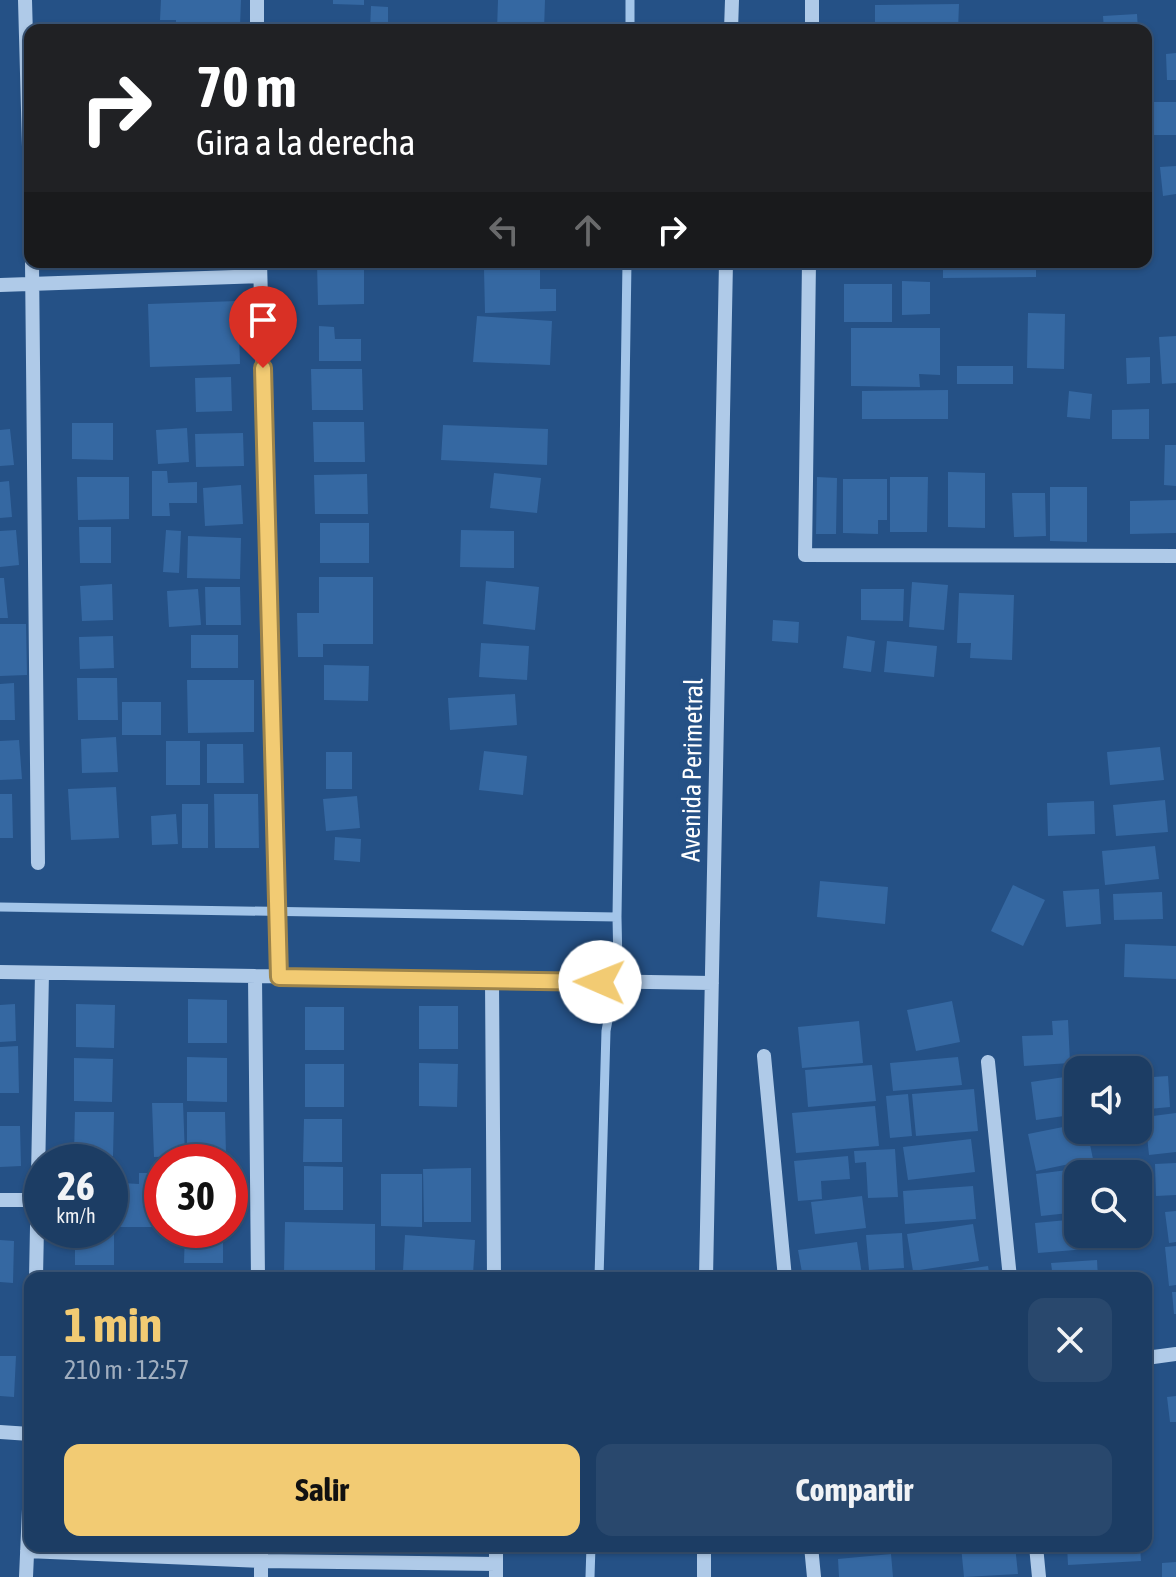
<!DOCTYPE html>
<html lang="es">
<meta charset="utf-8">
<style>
body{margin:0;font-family:"Asap Condensed",sans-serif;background:#29486d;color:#f1f3f6;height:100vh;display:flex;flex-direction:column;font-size:30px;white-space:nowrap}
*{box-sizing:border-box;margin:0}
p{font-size:26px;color:#a0aebf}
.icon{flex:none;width:44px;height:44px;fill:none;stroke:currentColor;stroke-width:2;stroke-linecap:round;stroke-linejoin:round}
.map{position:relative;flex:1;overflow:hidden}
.side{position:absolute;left:24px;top:1272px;width:1128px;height:280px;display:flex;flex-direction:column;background:#1c3d64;border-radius:16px;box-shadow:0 2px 6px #0004,0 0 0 2px #3a5678}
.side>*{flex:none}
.top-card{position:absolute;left:24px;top:24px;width:1128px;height:244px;border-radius:16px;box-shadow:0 2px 6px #0004,0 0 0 2px #3a5678;background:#202124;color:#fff;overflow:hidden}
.buttons{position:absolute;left:1064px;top:1056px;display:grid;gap:16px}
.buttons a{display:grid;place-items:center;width:88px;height:88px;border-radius:16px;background:#1c3d64;box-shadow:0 2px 6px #0004,0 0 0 2px #3a5678;font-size:40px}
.speed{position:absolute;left:24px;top:1144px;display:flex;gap:16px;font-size:40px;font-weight:700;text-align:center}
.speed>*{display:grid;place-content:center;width:104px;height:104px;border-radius:50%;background:#1c3d64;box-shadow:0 2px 6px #0004,0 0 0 2px #3a5678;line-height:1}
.speed small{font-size:20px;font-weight:400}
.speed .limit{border:12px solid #d22;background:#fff;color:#111}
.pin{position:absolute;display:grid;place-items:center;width:68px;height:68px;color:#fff;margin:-82px -34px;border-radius:50% 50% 50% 0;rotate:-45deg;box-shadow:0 0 8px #0007}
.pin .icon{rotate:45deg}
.me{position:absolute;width:88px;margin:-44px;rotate:271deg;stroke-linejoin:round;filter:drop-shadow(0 0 6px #0008)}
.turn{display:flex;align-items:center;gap:28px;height:168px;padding:0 40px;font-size:36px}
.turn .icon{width:104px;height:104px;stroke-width:2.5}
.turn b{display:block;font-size:56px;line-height:68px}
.lanes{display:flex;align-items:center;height:76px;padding:0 40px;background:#0003;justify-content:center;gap:40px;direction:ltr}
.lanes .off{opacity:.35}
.round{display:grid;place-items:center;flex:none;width:84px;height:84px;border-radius:16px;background:#29486d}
.head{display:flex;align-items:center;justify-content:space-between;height:136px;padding:0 40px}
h1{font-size:48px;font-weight:700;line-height:60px;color:#f2cb73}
.button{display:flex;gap:16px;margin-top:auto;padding:16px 40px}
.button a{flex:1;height:92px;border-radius:16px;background:#f2cb73;color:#111;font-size:32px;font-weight:700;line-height:92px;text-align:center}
.button a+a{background:#29486d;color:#f1f3f6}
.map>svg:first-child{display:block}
</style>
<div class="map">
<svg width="1176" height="1577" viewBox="0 0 1176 1577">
<rect width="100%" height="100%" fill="#255186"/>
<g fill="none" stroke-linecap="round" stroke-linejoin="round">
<!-- stream -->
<path stroke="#a3c5e9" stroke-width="9" d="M 630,30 L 630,0
M 0,907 L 617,917
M 599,1278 L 606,1031 L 618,966 L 617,917 L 627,262
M 590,1577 L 591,1546"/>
</g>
<!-- building -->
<path fill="#3568a2" d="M 161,0 L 241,0 L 240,26 L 220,26 L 219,30 L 176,30 L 176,20 L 160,20 Z
M 333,0 L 364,0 L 364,5 L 333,4 Z
M 498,0 L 545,0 L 544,30 L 497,30 Z
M 959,4 L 958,30 L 875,30 L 875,5 Z
M 371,6 L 388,7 L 388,30 L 370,30 Z
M 1137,14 L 1138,30 L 1104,30 L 1103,16 Z
M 1176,53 L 1176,80 L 1167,80 L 1166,54 Z
M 1151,102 L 1176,102 L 1176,135 L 1152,135 Z
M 1176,166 L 1176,194 L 1163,196 L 1160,167 Z
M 364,262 L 364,304 L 318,305 L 317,263 Z
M 869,262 L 906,262 L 907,266 L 870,270 Z
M 943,262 L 1036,262 L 1036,277 L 943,278 Z
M 540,268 L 540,289 L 556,289 L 556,311 L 485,313 L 484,269 Z
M 902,281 L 930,282 L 930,314 L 902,315 Z
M 844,284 L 892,284 L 892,322 L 844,322 Z
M 238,301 L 240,364 L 150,367 L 148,304 Z
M 1028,313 L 1065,314 L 1064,369 L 1027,368 Z
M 477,316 L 552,321 L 550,365 L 473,362 Z
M 319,326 L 334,327 L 335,339 L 361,339 L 361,361 L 319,361 Z
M 851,328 L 940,328 L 940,375 L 919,374 L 920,387 L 851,386 Z
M 1176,336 L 1176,383 L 1162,384 L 1159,337 Z
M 1150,357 L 1150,383 L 1127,384 L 1126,358 Z
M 957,366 L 1013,366 L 1013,384 L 957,384 Z
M 311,369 L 362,369 L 363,410 L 312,410 Z
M 231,377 L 232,411 L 196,412 L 195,378 Z
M 948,390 L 948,419 L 862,419 L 862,391 Z
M 1069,391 L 1092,394 L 1090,419 L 1067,417 Z
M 1149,409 L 1149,439 L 1112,439 L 1112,410 Z
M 313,422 L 364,422 L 365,462 L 314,462 Z
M 72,423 L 113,423 L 113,460 L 72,459 Z
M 443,425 L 548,429 L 547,465 L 441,460 Z
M 187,428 L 189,462 L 158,464 L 156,430 Z
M 10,429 L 14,465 L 0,466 L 0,430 Z
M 243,433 L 244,466 L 196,467 L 195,434 Z
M 1165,445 L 1176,445 L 1176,486 L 1164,485 Z
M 152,471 L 167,471 L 168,483 L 197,482 L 197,503 L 169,503 L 170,516 L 152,516 Z
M 948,472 L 985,473 L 985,528 L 948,527 Z
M 494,473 L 541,478 L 537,513 L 490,508 Z
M 367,474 L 368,514 L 315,514 L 314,475 Z
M 77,477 L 129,477 L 129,519 L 78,520 Z
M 817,477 L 837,478 L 836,534 L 816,534 Z
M 890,477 L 928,477 L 927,532 L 890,532 Z
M 843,479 L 887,479 L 887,520 L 878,520 L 878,534 L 843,533 Z
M 9,481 L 12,517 L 0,518 L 0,482 Z
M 241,485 L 243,524 L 205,526 L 203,488 Z
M 1050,487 L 1087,487 L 1087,542 L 1050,541 Z
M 1012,493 L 1045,493 L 1046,536 L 1014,537 Z
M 1176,500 L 1176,533 L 1130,534 L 1130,501 Z
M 320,523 L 369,523 L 369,563 L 320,563 Z
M 79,527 L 111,527 L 111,563 L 80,563 Z
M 16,530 L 19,565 L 0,567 L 0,531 Z
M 166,530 L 181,531 L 179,573 L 163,572 Z
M 461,530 L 514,531 L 514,568 L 460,567 Z
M 188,536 L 241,538 L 240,579 L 187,578 Z
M 319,577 L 373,577 L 373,644 L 323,644 L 323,657 L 298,657 L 297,613 L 319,613 Z
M 0,578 L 4,578 L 8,618 L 0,618 Z
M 486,581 L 539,587 L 535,630 L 483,624 Z
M 912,582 L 948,585 L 944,630 L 909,627 Z
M 112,584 L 113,620 L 82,621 L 80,586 Z
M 205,587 L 240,587 L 241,625 L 206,625 Z
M 198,589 L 201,625 L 169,627 L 167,591 Z
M 861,589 L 904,589 L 903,621 L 861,620 Z
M 959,593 L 1014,595 L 1012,660 L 970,658 L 971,643 L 957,643 Z
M 773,620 L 799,622 L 798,643 L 772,641 Z
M 0,624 L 26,624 L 27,675 L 0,676 Z
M 191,635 L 238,635 L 238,668 L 191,668 Z
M 113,636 L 114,668 L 80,669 L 79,637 Z
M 847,636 L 875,641 L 871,672 L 843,668 Z
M 887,641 L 937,646 L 934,677 L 884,672 Z
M 481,643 L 529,646 L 527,680 L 479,677 Z
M 324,665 L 369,666 L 368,701 L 324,700 Z
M 77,678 L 117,678 L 118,720 L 78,720 Z
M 187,680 L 254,680 L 254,732 L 188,733 Z
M 14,683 L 15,720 L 0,720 L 0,684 Z
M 515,694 L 517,725 L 450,730 L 448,698 Z
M 122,702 L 161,702 L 161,735 L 122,735 Z
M 116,737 L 118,772 L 82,773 L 81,739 Z
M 19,740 L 22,779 L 0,780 L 0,741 Z
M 166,741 L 200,741 L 200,785 L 166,785 Z
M 207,744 L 243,744 L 244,783 L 207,783 Z
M 1160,747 L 1164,780 L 1110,785 L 1107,752 Z
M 484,751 L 527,756 L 523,795 L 479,790 Z
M 326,752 L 352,752 L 352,789 L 326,789 Z
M 116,787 L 119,838 L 71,840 L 68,789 Z
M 0,794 L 12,794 L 13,838 L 0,838 Z
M 214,794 L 258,794 L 259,848 L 215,848 Z
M 357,796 L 360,828 L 326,831 L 323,799 Z
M 1165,800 L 1168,832 L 1116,836 L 1113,805 Z
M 1094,801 L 1095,834 L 1048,836 L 1047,803 Z
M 182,804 L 208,804 L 208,848 L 182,848 Z
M 176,814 L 178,844 L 152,845 L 151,816 Z
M 335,837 L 361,839 L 360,862 L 334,860 Z
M 1155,846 L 1159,879 L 1105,885 L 1102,851 Z
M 820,881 L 888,887 L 885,924 L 817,917 Z
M 1013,885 L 1045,900 L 1023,946 L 991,931 Z
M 1099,889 L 1101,924 L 1066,927 L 1063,891 Z
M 1162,892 L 1163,919 L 1114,920 L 1113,894 Z
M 1125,944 L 1176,946 L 1176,979 L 1124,977 Z
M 188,999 L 227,1000 L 227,1043 L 188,1043 Z
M 952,1001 L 960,1042 L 916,1051 L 907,1010 Z
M 15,1004 L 16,1041 L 0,1042 L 0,1005 Z
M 76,1004 L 115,1005 L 114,1048 L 76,1047 Z
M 419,1006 L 458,1006 L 458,1049 L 419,1049 Z
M 305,1007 L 344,1007 L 344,1050 L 305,1050 Z
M 1068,1020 L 1070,1063 L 1024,1066 L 1022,1036 L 1053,1035 L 1052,1021 Z
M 859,1021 L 863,1063 L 802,1068 L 798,1027 Z
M 18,1046 L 19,1093 L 0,1093 L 0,1047 Z
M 187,1057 L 227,1058 L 227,1102 L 187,1101 Z
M 958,1057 L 962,1085 L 893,1091 L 890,1063 Z
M 74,1058 L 113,1059 L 112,1102 L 74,1101 Z
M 419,1063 L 458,1064 L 457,1107 L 419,1106 Z
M 305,1064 L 344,1064 L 344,1107 L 305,1107 Z
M 872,1065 L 876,1101 L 808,1107 L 805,1070 Z
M 1078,1075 L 1078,1114 L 1036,1120 L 1031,1082 Z
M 1168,1076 L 1170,1107 L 1138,1110 L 1138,1078 Z
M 974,1089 L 978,1131 L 916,1136 L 912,1094 Z
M 908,1094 L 912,1136 L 890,1138 L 886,1096 Z
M 152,1103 L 183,1103 L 185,1156 L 154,1157 Z
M 875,1106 L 879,1146 L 796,1153 L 792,1113 Z
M 75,1112 L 114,1112 L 113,1156 L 74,1155 Z
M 187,1112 L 225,1112 L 226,1155 L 187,1156 Z
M 1176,1113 L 1176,1152 L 1149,1155 L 1145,1117 Z
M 304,1119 L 342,1119 L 342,1162 L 303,1162 Z
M 1078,1124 L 1078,1130 L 1087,1130 L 1093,1159 L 1036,1171 L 1028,1134 Z
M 0,1126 L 20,1126 L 21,1166 L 0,1167 Z
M 971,1139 L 975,1172 L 908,1180 L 903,1147 Z
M 895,1149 L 898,1197 L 868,1198 L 866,1162 L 855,1163 L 854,1151 Z
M 848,1156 L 850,1179 L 821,1181 L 822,1199 L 798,1201 L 794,1161 Z
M 1176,1163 L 1176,1195 L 1156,1196 L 1155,1164 Z
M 1107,1165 L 1108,1174 L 1078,1174 L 1078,1212 L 1041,1216 L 1036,1174 Z
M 304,1166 L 343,1167 L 343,1210 L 304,1210 Z
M 471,1168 L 471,1222 L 424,1222 L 423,1169 Z
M 139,1173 L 156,1173 L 156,1227 L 120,1227 L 121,1183 L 139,1184 Z
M 381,1174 L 422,1174 L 422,1227 L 381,1226 Z
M 973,1186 L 976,1219 L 905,1224 L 903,1191 Z
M 862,1196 L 866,1228 L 815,1234 L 811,1202 Z
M 1176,1211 L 1176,1242 L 1169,1243 L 1165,1212 Z
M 1078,1219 L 1078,1234 L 1097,1234 L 1099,1248 L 1038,1253 L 1035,1223 Z
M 110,1222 L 114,1222 L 114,1265 L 75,1265 L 75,1230 L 110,1230 Z
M 285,1222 L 375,1224 L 375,1275 L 284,1273 Z
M 973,1224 L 979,1261 L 913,1271 L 907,1234 Z
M 185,1230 L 223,1230 L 223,1263 L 184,1263 Z
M 902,1233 L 904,1268 L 869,1270 L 866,1235 Z
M 405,1235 L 475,1240 L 473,1275 L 403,1271 Z
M 0,1240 L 14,1241 L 13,1283 L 0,1282 Z
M 857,1242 L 862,1275 L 803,1278 L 798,1250 Z
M 1176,1246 L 1176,1285 L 1169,1286 L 1165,1247 Z
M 1097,1260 L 1098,1278 L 1053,1278 L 1051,1263 Z
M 988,1266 L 990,1278 L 920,1278 L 920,1276 Z
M 1172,1292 L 1176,1292 L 1176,1314 L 1174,1314 Z
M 0,1356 L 16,1356 L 14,1397 L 0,1396 Z
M 1176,1396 L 1176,1422 L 1170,1422 L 1167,1397 Z
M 961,1546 L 1015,1546 L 1018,1574 L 964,1577 Z
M 1067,1546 L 1140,1546 L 1141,1561 L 1068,1565 Z
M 891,1554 L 893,1577 L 839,1577 L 838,1559 Z
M 1176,1562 L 1176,1577 L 1162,1577 L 1162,1563 Z"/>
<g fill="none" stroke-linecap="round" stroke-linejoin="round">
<!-- minor -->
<path stroke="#afcae8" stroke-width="14" d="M 25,0 L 30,183
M 257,0 L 257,30
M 731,30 L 732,0
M 812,30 L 812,0
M 32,262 L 38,863
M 260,262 L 279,977
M 809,262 L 805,555 L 1176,556
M 0,285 L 260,276
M 0,972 L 712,983
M 255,976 L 258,1278
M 492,980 L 494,1278
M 764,1056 L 785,1278
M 988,1062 L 1010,1278
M 0,1200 L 37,1200
M 36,1278 L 42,973
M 706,1278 L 726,262
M 1146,1358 L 1176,1354
M 0,1432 L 30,1434
M 261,1546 L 261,1577
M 496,1546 L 496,1577
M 704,1546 L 704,1577
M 811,1546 L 814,1577
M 1036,1546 L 1039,1577
M 27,1551 L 261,1561 L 496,1564
M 26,1577 L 30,1487"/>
</g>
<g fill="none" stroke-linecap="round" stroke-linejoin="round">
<defs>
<path id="route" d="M 263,368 L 279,977 L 600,982"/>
</defs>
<!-- route casing -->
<use href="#route" stroke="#9d844b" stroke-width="20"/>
<!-- route -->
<use href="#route" stroke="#f2cb73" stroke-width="14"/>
</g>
<g text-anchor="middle" stroke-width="8" stroke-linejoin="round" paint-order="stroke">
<!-- street labels -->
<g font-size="26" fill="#fff" stroke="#255186">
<text transform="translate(692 770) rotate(-89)" y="9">Avenida Perimetral</text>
</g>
</g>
</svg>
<div class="buttons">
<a><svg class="icon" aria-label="sound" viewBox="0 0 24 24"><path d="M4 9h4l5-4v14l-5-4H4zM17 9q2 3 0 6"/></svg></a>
<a><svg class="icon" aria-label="search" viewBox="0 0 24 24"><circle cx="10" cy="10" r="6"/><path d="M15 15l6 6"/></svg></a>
</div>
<div class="speed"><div>26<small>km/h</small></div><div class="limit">30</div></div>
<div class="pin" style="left:263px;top:368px;background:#d93025"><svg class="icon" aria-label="arrive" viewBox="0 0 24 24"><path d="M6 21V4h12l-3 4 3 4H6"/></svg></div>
<svg class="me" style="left:600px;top:982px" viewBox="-20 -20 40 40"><circle r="19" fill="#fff"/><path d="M0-13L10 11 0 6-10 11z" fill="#f2cb73"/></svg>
<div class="top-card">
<div class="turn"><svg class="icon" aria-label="right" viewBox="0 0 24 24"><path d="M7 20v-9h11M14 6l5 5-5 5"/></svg><div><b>70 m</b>Gira a la derecha</div></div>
<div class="lanes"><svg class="icon off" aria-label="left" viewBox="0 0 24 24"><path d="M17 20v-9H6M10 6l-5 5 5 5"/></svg><svg class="icon off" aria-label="ahead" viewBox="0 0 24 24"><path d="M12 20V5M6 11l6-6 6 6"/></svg><svg class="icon" aria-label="right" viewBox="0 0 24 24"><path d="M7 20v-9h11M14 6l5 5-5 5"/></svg></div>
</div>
<section class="side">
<div class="head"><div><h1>1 min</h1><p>210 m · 12:57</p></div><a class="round"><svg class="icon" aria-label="close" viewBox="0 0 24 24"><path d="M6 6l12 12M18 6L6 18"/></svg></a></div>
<div class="button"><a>Salir</a><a>Compartir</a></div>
</section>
</div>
